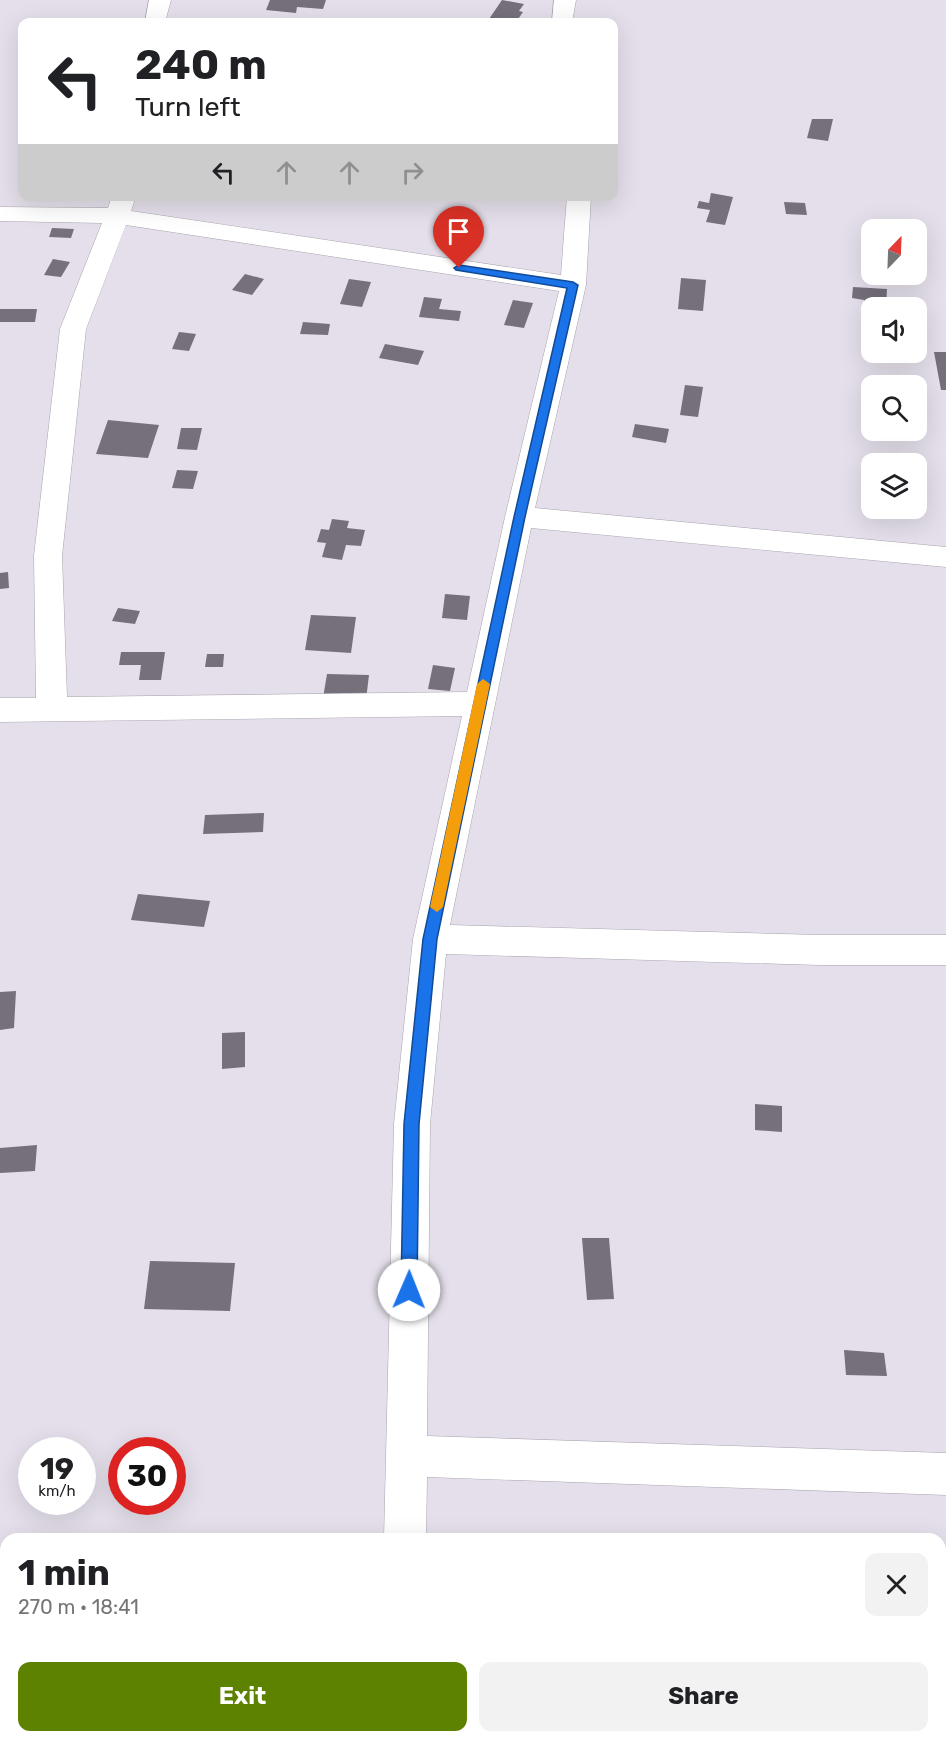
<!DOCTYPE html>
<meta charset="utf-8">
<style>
body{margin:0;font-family:Rubik,sans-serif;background:#f2f2f2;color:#202124;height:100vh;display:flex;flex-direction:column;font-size:22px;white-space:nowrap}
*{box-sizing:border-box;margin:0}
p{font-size:20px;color:#757577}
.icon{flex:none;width:33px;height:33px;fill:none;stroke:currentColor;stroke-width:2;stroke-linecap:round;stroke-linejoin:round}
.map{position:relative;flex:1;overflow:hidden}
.sheet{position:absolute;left:0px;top:1533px;width:946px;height:210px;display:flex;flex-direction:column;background:#fff;border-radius:18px 18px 0 0;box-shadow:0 6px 24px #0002}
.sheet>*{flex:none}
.banner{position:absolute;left:18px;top:18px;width:600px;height:183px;border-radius:12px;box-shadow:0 6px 24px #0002;background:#fff;color:#202124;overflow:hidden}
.needle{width:39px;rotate:23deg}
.controls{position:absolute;left:861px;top:219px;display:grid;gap:12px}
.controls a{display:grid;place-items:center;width:66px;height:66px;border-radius:12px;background:#fff;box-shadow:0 6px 24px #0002;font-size:30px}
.speed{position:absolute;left:18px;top:1437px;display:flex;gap:12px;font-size:30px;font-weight:700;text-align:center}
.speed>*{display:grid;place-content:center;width:78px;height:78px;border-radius:50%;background:#fff;box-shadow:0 6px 24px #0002;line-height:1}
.speed small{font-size:15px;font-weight:400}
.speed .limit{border:9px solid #d22;background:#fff;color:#111}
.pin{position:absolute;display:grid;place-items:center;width:51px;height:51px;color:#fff;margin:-62px -26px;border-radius:50% 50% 50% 0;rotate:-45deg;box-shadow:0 0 6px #0007}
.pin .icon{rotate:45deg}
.me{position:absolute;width:66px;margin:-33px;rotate:1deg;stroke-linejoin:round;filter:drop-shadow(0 0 4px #0008)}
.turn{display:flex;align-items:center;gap:21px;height:126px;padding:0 18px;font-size:27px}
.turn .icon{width:78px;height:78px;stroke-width:2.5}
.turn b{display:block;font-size:42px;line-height:51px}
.lanes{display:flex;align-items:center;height:57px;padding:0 18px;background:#0003;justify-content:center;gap:30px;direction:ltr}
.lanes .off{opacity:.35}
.round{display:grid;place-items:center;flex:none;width:63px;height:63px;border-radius:12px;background:#f2f2f2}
.headline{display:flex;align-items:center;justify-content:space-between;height:102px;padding:0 18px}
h1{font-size:36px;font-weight:700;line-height:45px}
.button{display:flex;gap:12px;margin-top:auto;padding:12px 18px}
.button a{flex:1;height:69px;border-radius:12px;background:#5d8200;color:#fff;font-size:24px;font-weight:700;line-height:69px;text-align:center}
.button a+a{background:#f2f2f2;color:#202124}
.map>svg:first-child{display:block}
</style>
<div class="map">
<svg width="946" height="1743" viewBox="0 0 946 1743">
<rect width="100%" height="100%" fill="#e4dfea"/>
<!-- building -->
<path fill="#75707a" d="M 270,0 L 326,0 L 323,9 L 297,7 L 296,13 L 266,10 Z
M 502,0 L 524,4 L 519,11 L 523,12 L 516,22 L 487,22 Z
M 812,119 L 833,119 L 828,141 L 807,138 Z
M 711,193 L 733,197 L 725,225 L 706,222 L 710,210 L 697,208 L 699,201 L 709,203 Z
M 784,202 L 805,203 L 807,215 L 786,214 Z
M 52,228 L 74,229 L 71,238 L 49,237 Z
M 53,259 L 70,262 L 61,277 L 44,275 Z
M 245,274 L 264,279 L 252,295 L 232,290 Z
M 681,278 L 706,280 L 703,311 L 678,309 Z
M 349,279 L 371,282 L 362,307 L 340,304 Z
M 853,287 L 887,289 L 886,308 L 872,308 L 872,316 L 864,315 L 864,300 L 852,298 Z
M 424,297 L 442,299 L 439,309 L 461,311 L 459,321 L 419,317 Z
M 513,300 L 533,303 L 524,328 L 504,325 Z
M 0,309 L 37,309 L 35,322 L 0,322 Z
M 303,322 L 330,324 L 328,335 L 300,334 Z
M 179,332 L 196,334 L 189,351 L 172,349 Z
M 385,344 L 424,351 L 418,365 L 379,358 Z
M 934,352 L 946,352 L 946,390 L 941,390 Z
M 685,385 L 703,387 L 698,417 L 680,415 Z
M 108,420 L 159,425 L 148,458 L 96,454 Z
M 635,424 L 669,429 L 666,443 L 632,437 Z
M 181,428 L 202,428 L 197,450 L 177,449 Z
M 877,430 L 897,430 L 895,440 L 876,437 Z
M 177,470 L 198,471 L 193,489 L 172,488 Z
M 332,519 L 349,521 L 347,528 L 365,530 L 361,546 L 346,545 L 342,560 L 322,557 L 326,543 L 317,542 L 321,529 L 329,530 Z
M 8,572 L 9,588 L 0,589 L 0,573 Z
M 445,594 L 470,596 L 467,620 L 442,618 Z
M 118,608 L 140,611 L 135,624 L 112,621 Z
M 311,615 L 356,617 L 351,653 L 305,650 Z
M 121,652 L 165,652 L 161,680 L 139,680 L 141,665 L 119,665 Z
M 207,654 L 224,654 L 223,667 L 205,667 Z
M 433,665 L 455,668 L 450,691 L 428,689 Z
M 327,674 L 369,675 L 366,700 L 323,698 Z
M 264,813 L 263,832 L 203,834 L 205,815 Z
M 138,894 L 210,901 L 204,927 L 131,920 Z
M 16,991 L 14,1028 L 0,1030 L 0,992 Z
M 245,1032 L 245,1067 L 222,1069 L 222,1033 Z
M 755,1104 L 782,1106 L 782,1132 L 755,1130 Z
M 37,1145 L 35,1171 L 0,1173 L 0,1148 Z
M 582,1238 L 609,1238 L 614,1299 L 587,1300 Z
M 150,1261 L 235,1263 L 230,1311 L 144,1309 Z
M 844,1350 L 884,1353 L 887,1376 L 846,1375 Z
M 6,1684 L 6,1713 L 0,1714 L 0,1685 Z"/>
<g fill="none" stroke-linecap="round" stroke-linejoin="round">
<defs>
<path id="street" d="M 149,0 L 171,0 L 165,22 L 145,22 Z
M 554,0 L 576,0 L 572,22 L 552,22 Z
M 112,196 L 136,196 L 131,211 L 561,275 L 567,196 L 591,196 L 586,285 L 535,508 L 946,547 L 946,567 L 531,528 L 450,925 L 819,935 L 946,935 L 946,965 L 819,965 L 446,954 L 430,1124 L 427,1436 L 946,1453 L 946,1495 L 427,1477 L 426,1539 L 384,1539 L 394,1124 L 413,939 L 462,716 L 0,722 L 0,698 L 36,698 L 34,556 L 60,329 L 102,223 L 0,221 L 0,207 L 108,208 ZM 126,225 L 559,291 L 505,517 L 467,692 L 67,697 L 62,556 L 86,329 Z
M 396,1737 L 440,1737 L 441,1743 L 397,1743 Z"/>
</defs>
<!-- street casing -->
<use href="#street" stroke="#a9a4ae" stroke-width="1"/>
<!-- street -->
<use href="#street" fill="#fff" fill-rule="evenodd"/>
</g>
<!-- route -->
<path fill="#1a73e8" stroke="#114b97" stroke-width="1.5" d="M 459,265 L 573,282 L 578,285 L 525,517 L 437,939 L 419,1124 L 417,1290 L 415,1296 L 409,1298 L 403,1296 L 401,1290 L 404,1124 L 423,939 L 514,517 L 567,288 L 456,270 L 454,268 Z"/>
<!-- slow -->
<path fill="#f59e0b" d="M 483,679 L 490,684 L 443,907 L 437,912 L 430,907 L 477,684 Z"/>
</svg>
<div class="controls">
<a><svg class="needle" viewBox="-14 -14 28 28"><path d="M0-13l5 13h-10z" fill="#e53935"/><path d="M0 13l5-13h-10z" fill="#757577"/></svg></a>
<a><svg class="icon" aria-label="sound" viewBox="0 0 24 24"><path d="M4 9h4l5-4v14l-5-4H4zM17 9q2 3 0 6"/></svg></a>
<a><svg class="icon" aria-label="search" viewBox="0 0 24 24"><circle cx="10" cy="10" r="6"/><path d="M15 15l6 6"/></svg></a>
<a><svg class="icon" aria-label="layers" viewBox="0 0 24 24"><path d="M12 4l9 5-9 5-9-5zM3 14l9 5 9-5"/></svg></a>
</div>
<div class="speed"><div>19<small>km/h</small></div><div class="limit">30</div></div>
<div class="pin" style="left:459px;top:268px;background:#d93025"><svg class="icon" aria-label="arrive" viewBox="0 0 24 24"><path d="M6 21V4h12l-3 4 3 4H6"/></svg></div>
<svg class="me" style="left:409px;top:1290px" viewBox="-20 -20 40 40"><circle r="19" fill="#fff"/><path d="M0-13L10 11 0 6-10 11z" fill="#1a73e8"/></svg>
<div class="banner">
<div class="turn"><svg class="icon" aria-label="left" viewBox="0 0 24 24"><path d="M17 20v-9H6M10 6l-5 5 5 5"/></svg><div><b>240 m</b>Turn left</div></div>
<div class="lanes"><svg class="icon" aria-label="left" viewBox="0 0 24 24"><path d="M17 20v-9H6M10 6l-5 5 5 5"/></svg><svg class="icon off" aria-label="ahead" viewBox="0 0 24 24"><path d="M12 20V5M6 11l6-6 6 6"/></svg><svg class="icon off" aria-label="ahead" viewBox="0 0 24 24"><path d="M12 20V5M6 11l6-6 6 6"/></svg><svg class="icon off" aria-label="right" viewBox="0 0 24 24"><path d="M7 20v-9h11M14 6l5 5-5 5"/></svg></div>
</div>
<section class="sheet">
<div class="headline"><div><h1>1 min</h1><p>270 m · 18:41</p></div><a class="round"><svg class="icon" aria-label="close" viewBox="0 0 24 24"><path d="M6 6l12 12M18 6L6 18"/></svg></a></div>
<div class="button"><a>Exit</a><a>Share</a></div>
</section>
</div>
